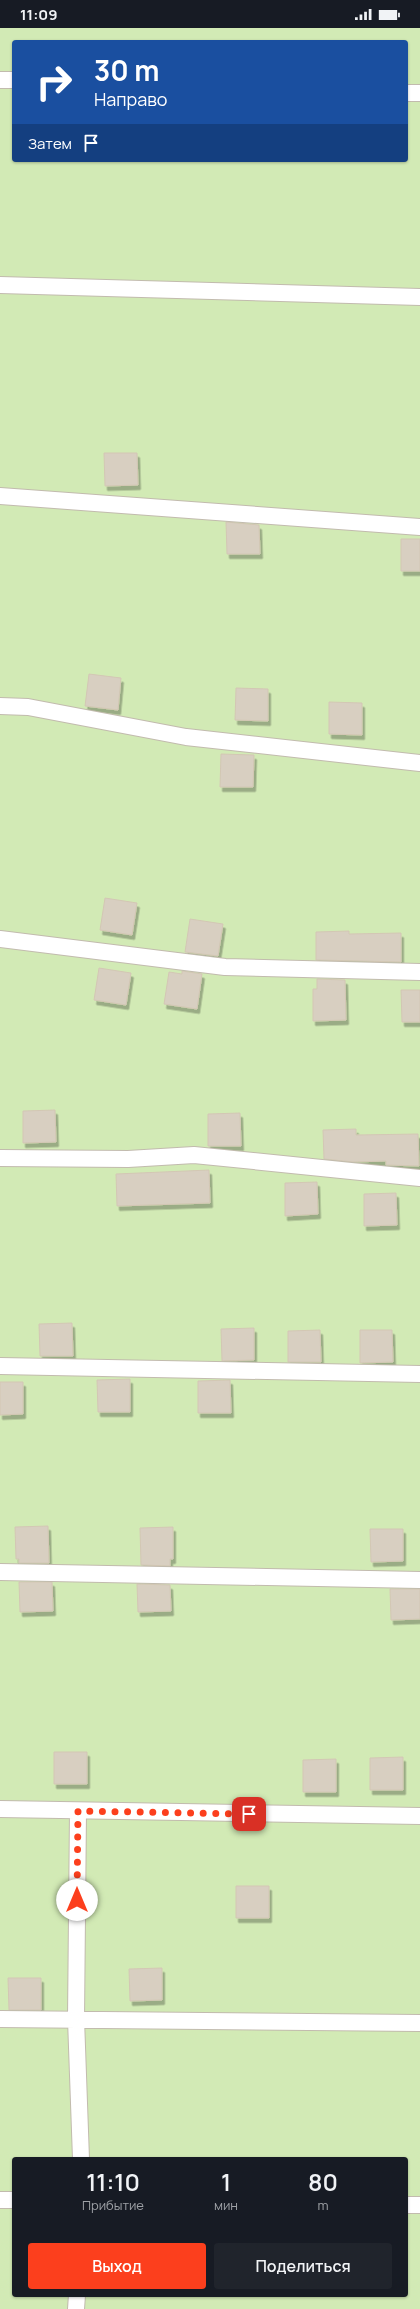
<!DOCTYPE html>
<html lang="ru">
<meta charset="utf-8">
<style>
body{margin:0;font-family:Manrope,sans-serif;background:#20242c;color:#f1f3f6;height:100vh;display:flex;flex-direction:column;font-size:15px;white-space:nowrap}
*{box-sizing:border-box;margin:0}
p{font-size:13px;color:#9ea1a6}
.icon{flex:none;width:22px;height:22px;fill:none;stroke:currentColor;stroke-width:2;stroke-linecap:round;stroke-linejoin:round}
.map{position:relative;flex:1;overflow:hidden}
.drawer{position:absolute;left:12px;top:2129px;width:396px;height:140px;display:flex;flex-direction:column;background:#171b24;border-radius:4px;box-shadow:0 1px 3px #0004}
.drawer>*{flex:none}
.guide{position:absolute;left:12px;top:12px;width:396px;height:122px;border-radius:4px;box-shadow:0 1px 3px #0004;background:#1a4fa0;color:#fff;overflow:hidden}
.pin{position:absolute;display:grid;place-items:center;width:34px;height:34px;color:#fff;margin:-17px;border-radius:8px;box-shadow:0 2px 6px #0006}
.me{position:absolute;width:44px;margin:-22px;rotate:0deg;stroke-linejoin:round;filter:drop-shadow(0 0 3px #0008)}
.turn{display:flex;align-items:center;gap:14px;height:84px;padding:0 16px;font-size:18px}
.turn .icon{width:52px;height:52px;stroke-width:2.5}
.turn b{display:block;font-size:28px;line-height:34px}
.then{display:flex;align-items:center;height:38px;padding:0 16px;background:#0003;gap:8px;font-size:15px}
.eta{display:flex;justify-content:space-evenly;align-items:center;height:68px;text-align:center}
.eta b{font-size:24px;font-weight:600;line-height:28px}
.cta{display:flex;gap:8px;margin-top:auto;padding:8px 16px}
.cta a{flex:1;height:46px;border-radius:4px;background:#fc3f1d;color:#fff;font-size:16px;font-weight:600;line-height:46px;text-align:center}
.cta a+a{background:#20242c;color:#f1f3f6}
.status{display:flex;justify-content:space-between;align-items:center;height:28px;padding:0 20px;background:#171b24;direction:ltr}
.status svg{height:11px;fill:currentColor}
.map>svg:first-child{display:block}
</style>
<div class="status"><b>11:09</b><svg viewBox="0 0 49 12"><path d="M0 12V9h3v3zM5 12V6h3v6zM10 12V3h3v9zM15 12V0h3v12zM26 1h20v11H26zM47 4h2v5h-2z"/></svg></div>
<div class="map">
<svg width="420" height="2281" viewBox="0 0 420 2281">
<defs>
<filter id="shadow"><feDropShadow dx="2.5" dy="4.5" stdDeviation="0" flood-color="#0004"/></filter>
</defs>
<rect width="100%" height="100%" fill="#f6f3ec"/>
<!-- green -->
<path fill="#d2eab5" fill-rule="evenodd" d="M 0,0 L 420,0 L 420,2281 L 0,2281 ZM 14,14 L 406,14 L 406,132 L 14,132 ZM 14,2131 L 406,2131 L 406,2267 L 14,2267 Z"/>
<!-- building -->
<path fill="#d8cfc1" stroke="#d3c7b4" filter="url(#shadow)" d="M 104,425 L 137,425 L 138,457 L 105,458 Z
M 226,494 L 259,497 L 260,526 L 227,526 Z
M 401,511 L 420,511 L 420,543 L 401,543 Z
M 89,646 L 121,650 L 118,682 L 85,678 Z
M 236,660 L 268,661 L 268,693 L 235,692 Z
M 329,674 L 362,675 L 362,707 L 329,706 Z
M 221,726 L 254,727 L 253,759 L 220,759 Z
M 105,870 L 137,875 L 132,907 L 100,902 Z
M 190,891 L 223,896 L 218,928 L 185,924 Z
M 349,903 L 349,906 L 401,905 L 401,934 L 316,932 L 316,904 Z
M 99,940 L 131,945 L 126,977 L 94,972 Z
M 182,943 L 202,946 L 197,981 L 164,976 L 169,944 L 182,946 Z
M 317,951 L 345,952 L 346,992 L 313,993 L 313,961 L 317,961 Z
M 401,962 L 420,962 L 420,994 L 402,994 Z
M 55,1082 L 56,1114 L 23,1115 L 23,1083 Z
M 240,1085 L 241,1118 L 208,1118 L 208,1086 Z
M 356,1101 L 356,1107 L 418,1106 L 419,1138 L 386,1137 L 386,1133 L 353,1134 L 324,1131 L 323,1102 Z
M 209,1142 L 210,1175 L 117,1178 L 116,1146 Z
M 317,1154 L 318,1186 L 285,1188 L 285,1155 Z
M 396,1165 L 397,1197 L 364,1198 L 364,1166 Z
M 72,1295 L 73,1328 L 40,1328 L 39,1296 Z
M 254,1300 L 254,1332 L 222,1333 L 221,1301 Z
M 320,1302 L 321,1334 L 288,1334 L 288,1303 Z
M 360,1302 L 392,1302 L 393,1334 L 360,1335 Z
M 130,1351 L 130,1384 L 98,1384 L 97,1352 Z
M 230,1352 L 231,1385 L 198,1385 L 198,1353 Z
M 0,1354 L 23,1354 L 23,1386 L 0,1387 Z
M 48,1498 L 49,1535 L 19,1535 L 19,1531 L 16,1531 L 15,1499 Z
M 173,1499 L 173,1531 L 170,1531 L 170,1538 L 141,1537 L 140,1500 Z
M 370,1501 L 403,1501 L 403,1533 L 371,1534 Z
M 19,1554 L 52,1554 L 53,1583 L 20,1584 Z
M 137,1556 L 170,1557 L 171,1583 L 138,1584 Z
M 390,1561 L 420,1561 L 420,1591 L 391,1592 Z
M 54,1724 L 87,1724 L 87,1756 L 54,1756 Z
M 403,1729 L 403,1762 L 370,1762 L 370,1730 Z
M 336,1731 L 336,1764 L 303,1764 L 303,1732 Z
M 236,1858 L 269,1858 L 269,1890 L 236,1890 Z
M 162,1940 L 162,1972 L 130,1973 L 129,1941 Z
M 8,1950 L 41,1950 L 41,1982 L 9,1982 Z"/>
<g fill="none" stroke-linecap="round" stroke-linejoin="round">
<defs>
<path id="minor" d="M 0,52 L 14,52
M 406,65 L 420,65
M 0,257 L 420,269
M 0,468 L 420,499
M 0,678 L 28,679 L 186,709 L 420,735
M 0,911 L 225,939 L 420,944
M 0,1130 L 128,1131 L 194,1127 L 420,1150
M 0,1338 L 420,1346
M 0,1544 L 420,1552
M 0,1781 L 420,1788
M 78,1783 L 76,1991 L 81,2131
M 0,1991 L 420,1995
M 0,2172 L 14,2172
M 406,2177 L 420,2177
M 76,2281 L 77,2267"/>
</defs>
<!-- minor casing -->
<use href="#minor" stroke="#c2bbae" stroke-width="18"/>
<!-- minor -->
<use href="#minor" stroke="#fff" stroke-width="16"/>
</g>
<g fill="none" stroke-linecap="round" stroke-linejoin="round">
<!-- route -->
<path stroke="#fc3f1d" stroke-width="7" stroke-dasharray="0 12.6" d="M 77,1872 L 78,1783 L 249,1786"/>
</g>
</svg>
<div class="pin" style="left:249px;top:1786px;background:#d93025"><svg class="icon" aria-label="arrive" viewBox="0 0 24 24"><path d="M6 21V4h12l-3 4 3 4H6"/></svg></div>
<svg class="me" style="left:77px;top:1872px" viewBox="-20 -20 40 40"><circle r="19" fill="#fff"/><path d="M0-13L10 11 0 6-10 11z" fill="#fc3f1d"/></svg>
<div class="guide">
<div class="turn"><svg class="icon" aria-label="right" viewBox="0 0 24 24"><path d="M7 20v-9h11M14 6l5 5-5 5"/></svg><div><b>30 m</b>Направо</div></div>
<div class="then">Затем<svg class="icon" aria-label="arrive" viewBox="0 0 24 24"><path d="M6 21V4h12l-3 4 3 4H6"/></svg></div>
</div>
<section class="drawer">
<div class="eta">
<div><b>11:10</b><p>Прибытие</p></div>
<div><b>1</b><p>мин</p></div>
<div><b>80</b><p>m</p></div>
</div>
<div class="cta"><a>Выход</a><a>Поделиться</a></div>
</section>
</div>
